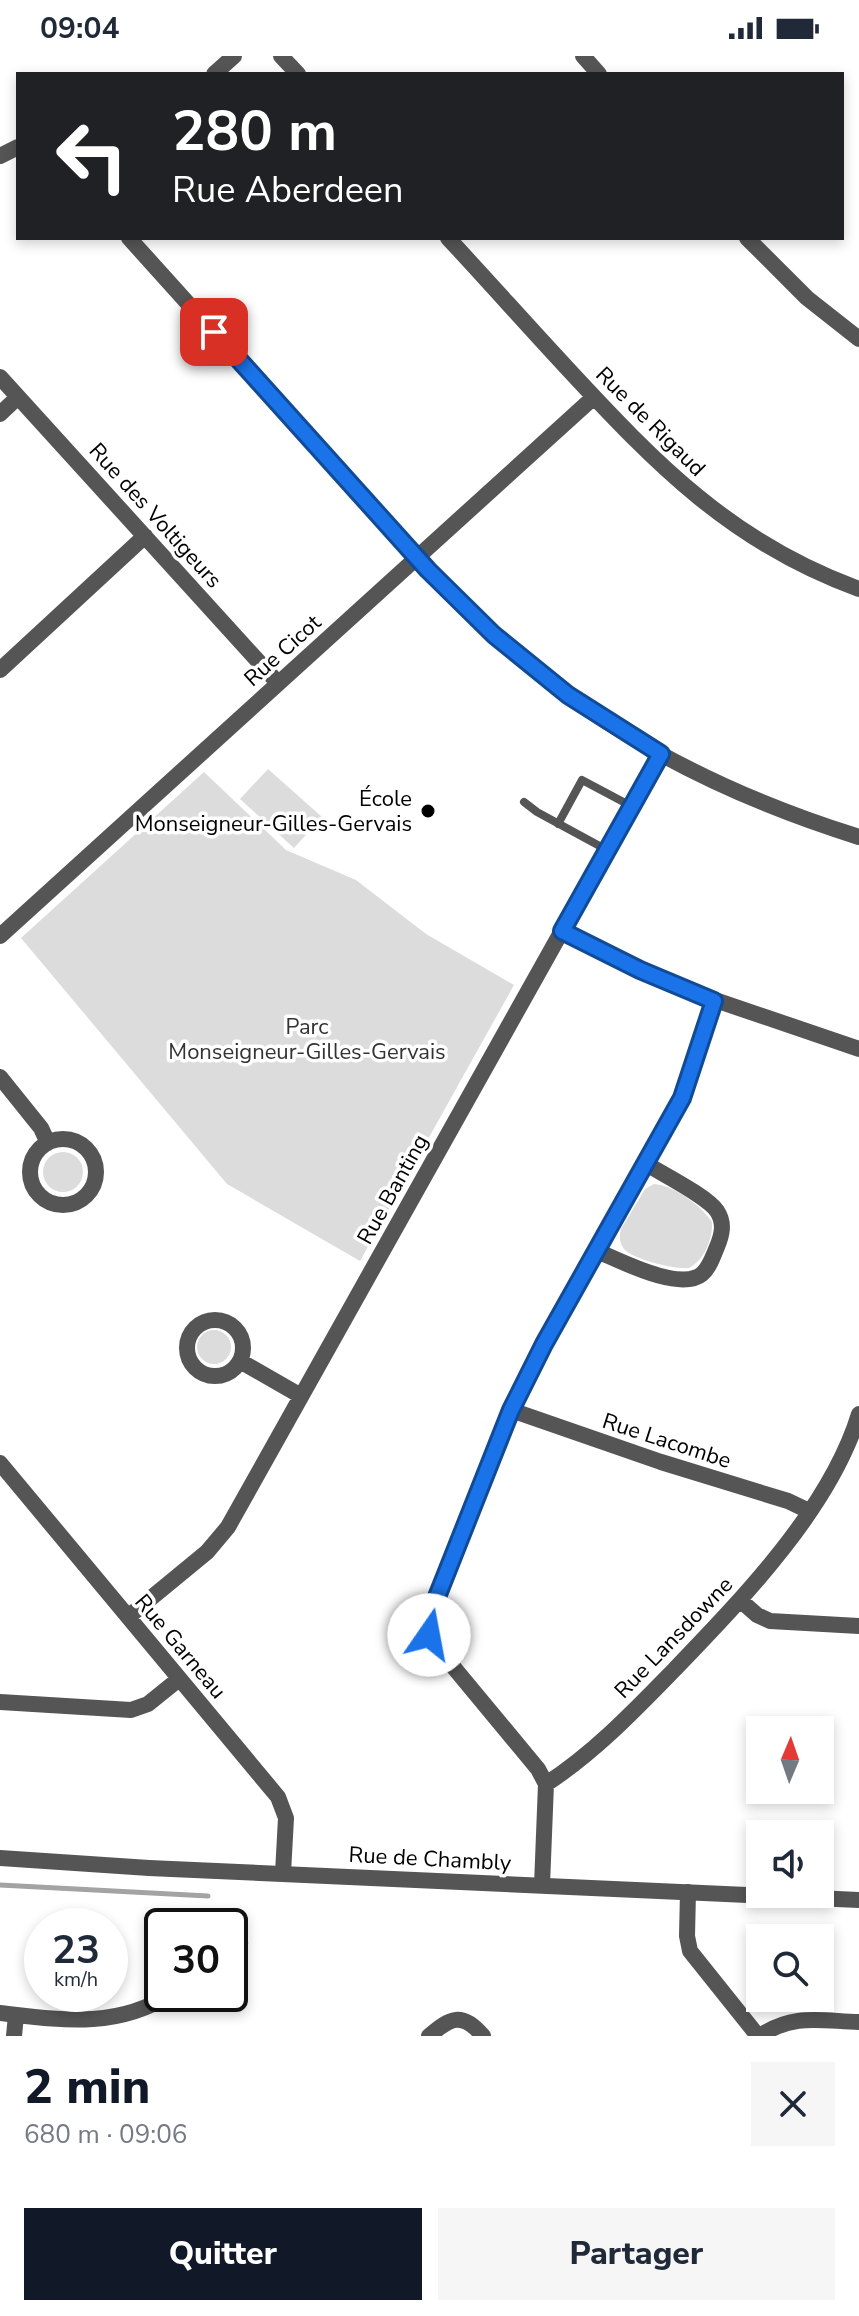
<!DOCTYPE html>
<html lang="fr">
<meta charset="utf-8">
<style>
body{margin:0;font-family:"Nunito Sans",sans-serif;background:#f6f6f7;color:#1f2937;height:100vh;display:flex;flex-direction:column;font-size:30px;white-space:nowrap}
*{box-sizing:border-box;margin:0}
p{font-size:26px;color:#747a83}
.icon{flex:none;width:44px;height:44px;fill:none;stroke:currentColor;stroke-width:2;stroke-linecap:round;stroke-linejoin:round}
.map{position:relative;height:1980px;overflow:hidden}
.details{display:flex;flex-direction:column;background:#fff;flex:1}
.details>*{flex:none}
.banner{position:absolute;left:16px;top:16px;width:828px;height:168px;border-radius:0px;box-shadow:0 4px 12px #0003;background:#202124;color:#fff;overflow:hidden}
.needle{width:52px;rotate:2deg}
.tools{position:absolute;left:746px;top:1660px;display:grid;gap:16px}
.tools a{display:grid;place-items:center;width:88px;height:88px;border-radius:0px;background:#fff;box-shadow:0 4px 12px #0003;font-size:40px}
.speed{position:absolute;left:24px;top:1852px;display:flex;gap:16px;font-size:40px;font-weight:700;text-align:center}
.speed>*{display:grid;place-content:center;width:104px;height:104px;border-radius:50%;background:#fff;box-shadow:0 4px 12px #0003;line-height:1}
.speed small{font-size:20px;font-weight:400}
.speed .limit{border:4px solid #111;border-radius:12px;background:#fff;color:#111}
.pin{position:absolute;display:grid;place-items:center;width:68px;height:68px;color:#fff;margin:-34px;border-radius:16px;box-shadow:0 4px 12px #0006}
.me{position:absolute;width:88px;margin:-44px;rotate:12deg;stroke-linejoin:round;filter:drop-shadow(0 0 6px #0008)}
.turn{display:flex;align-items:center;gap:28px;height:168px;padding:0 24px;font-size:36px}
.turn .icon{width:104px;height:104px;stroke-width:2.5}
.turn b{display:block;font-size:56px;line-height:68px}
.round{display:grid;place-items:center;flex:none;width:84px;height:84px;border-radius:0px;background:#f6f6f7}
.head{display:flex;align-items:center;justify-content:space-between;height:136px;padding:0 24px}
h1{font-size:48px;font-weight:800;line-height:60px;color:#111827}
.button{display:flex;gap:16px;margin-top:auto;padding:16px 24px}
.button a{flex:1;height:92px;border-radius:0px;background:#111827;color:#fff;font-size:32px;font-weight:800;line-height:92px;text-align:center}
.button a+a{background:#f6f6f7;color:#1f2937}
.status{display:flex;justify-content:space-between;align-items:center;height:56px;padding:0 40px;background:#fff;direction:ltr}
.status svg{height:22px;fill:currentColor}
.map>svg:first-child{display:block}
</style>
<div class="status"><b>09:04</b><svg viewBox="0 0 49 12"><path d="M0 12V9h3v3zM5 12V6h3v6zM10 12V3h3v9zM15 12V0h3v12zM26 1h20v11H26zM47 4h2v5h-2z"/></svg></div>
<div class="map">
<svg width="859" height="1980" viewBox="0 0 859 1980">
<rect width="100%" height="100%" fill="#fff"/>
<!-- green -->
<path fill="#dcdcdc" d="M 268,713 L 322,761 L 294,792 L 240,743 Z
M 204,716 L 286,794 L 356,824 L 426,878 L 514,929 L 360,1205 L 227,1128 L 21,882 Z
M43 1116a20 20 0 1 1 40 0a20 20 0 1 1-40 0Z
M 654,1128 C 673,1129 702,1150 712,1166 C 713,1183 704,1205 689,1212 C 675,1214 633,1203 624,1193 C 619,1186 619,1180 621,1173 L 645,1133 Z
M197 1291a17 17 0 1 1 34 0a17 17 0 1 1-34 0Z"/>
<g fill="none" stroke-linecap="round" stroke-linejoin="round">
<!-- stream -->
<path stroke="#a3a3a3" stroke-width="5" d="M 0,1829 L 208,1840"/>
<!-- service -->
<path stroke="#555" stroke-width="8" d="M 524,746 L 537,756 L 607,794
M 558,768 L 582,724 L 631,750"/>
<!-- minor -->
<path stroke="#555" stroke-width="16" d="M 281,0 L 298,18
M 583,0 L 599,18
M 214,18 L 234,0
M 0,100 L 18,91
M 129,182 C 202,263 275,344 347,424 C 411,494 473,566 548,624 C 641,697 747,746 859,781
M 448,182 C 488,225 527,269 567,312 C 656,408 732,487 859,533
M 747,182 L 807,242 L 859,283
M 0,321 L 278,627
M 0,358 L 18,341
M 0,614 L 145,480
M 562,875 L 686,934 L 859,993
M 0,880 L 594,341
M 0,1021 L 41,1072 L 48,1087
M30 1116a33 33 0 1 1 66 0a33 33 0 1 1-66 0Z
M 597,1195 C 621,1205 680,1236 702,1218 C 710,1211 713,1200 717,1191 C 722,1179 725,1167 717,1155 C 707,1140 662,1118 645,1107
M187 1292a28 28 0 1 1 56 0a28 28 0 1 1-56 0Z
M 240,1305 L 301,1340
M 511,1354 L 661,1406 L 788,1445 L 809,1455
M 0,1407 L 278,1741 L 286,1762 L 283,1817
M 740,1544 L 757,1559 L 770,1565 L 859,1570
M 128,1561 L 207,1496 L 228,1471 L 661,698
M 0,1646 L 131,1654 L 148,1648 L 179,1623
M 546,1728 L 538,1713 L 431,1584 L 428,1565 L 511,1354 L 529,1316 L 682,1042 L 714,945
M 542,1829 L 546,1728 C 594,1697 635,1654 674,1614 C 742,1543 830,1453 859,1358
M 688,1836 L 687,1880 L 690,1895 L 758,1980
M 183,1870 L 214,1870
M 230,1872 C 244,1881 243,1894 230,1903
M 0,1957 C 61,1964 117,1973 171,1938
M 14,1980 L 16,1959
M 429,1980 C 450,1962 462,1955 483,1980
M 760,1980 C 793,1957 821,1965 859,1966"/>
<!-- tertiary -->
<path stroke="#555" stroke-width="16" d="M 0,1802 L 149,1812 L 859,1844"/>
</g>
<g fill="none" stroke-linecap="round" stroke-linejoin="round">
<defs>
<path id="route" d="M 214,276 L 428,514 L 494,579 L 568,639 L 661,698 L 562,875 L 640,914 L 714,945 L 682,1042 L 544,1288 L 511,1354 L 431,1556 L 427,1569 L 429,1579"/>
</defs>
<!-- route casing -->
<use href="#route" stroke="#114b97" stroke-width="20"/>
<!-- route -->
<use href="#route" stroke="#1a73e8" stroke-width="14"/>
</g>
<!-- markers -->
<circle fill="#000" stroke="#fff" stroke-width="3" cx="428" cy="755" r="8"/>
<g text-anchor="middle" stroke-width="7" stroke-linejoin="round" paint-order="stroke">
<!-- street labels -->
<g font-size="22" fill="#000" stroke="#fff">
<text transform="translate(651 365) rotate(45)" y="8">Rue de Rigaud</text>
<text transform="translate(156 459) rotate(48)" y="8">Rue des Voltigeurs</text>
<text transform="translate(282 594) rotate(-42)" y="8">Rue Cicot</text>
<text transform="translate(392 1133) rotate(-61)" y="8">Rue Banting</text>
<text transform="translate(667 1384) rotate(18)" y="8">Rue Lacombe</text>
<text transform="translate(673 1581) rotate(-46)" y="8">Rue Lansdowne</text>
<text transform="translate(181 1590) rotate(50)" y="8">Rue Garneau</text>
<text transform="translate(430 1802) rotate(3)" y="8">Rue de Chambly</text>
</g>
<!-- poi labels -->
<g font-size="22" fill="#000" stroke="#fff" text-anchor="end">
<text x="412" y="750">École<tspan x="412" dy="25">Monseigneur-Gilles-Gervais</tspan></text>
</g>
<!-- park labels -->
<g font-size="22" fill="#333" stroke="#fff">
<text x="307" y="978">Parc<tspan x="307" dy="25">Monseigneur-Gilles-Gervais</tspan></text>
</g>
</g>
</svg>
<div class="tools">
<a><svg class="needle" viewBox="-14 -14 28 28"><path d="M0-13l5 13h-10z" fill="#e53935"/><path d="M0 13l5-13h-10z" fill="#747a83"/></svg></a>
<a><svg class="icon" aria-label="sound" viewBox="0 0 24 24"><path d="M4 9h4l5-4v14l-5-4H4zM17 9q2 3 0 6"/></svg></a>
<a><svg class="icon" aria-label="search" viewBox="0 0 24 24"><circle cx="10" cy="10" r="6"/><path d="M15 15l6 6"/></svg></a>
</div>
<div class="speed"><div>23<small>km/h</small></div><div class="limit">30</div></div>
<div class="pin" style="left:214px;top:276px;background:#d93025"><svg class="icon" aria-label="arrive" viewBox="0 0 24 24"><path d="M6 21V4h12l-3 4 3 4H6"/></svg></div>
<svg class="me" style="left:429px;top:1579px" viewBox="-20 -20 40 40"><circle r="19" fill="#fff"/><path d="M0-13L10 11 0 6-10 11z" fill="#1a73e8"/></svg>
<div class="banner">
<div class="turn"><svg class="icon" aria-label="left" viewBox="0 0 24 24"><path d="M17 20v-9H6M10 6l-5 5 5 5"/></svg><div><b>280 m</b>Rue Aberdeen</div></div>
</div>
</div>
<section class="details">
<div class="head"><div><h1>2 min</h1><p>680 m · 09:06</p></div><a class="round"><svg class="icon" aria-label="close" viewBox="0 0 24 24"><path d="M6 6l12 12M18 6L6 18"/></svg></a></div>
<div class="button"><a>Quitter</a><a>Partager</a></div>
</section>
